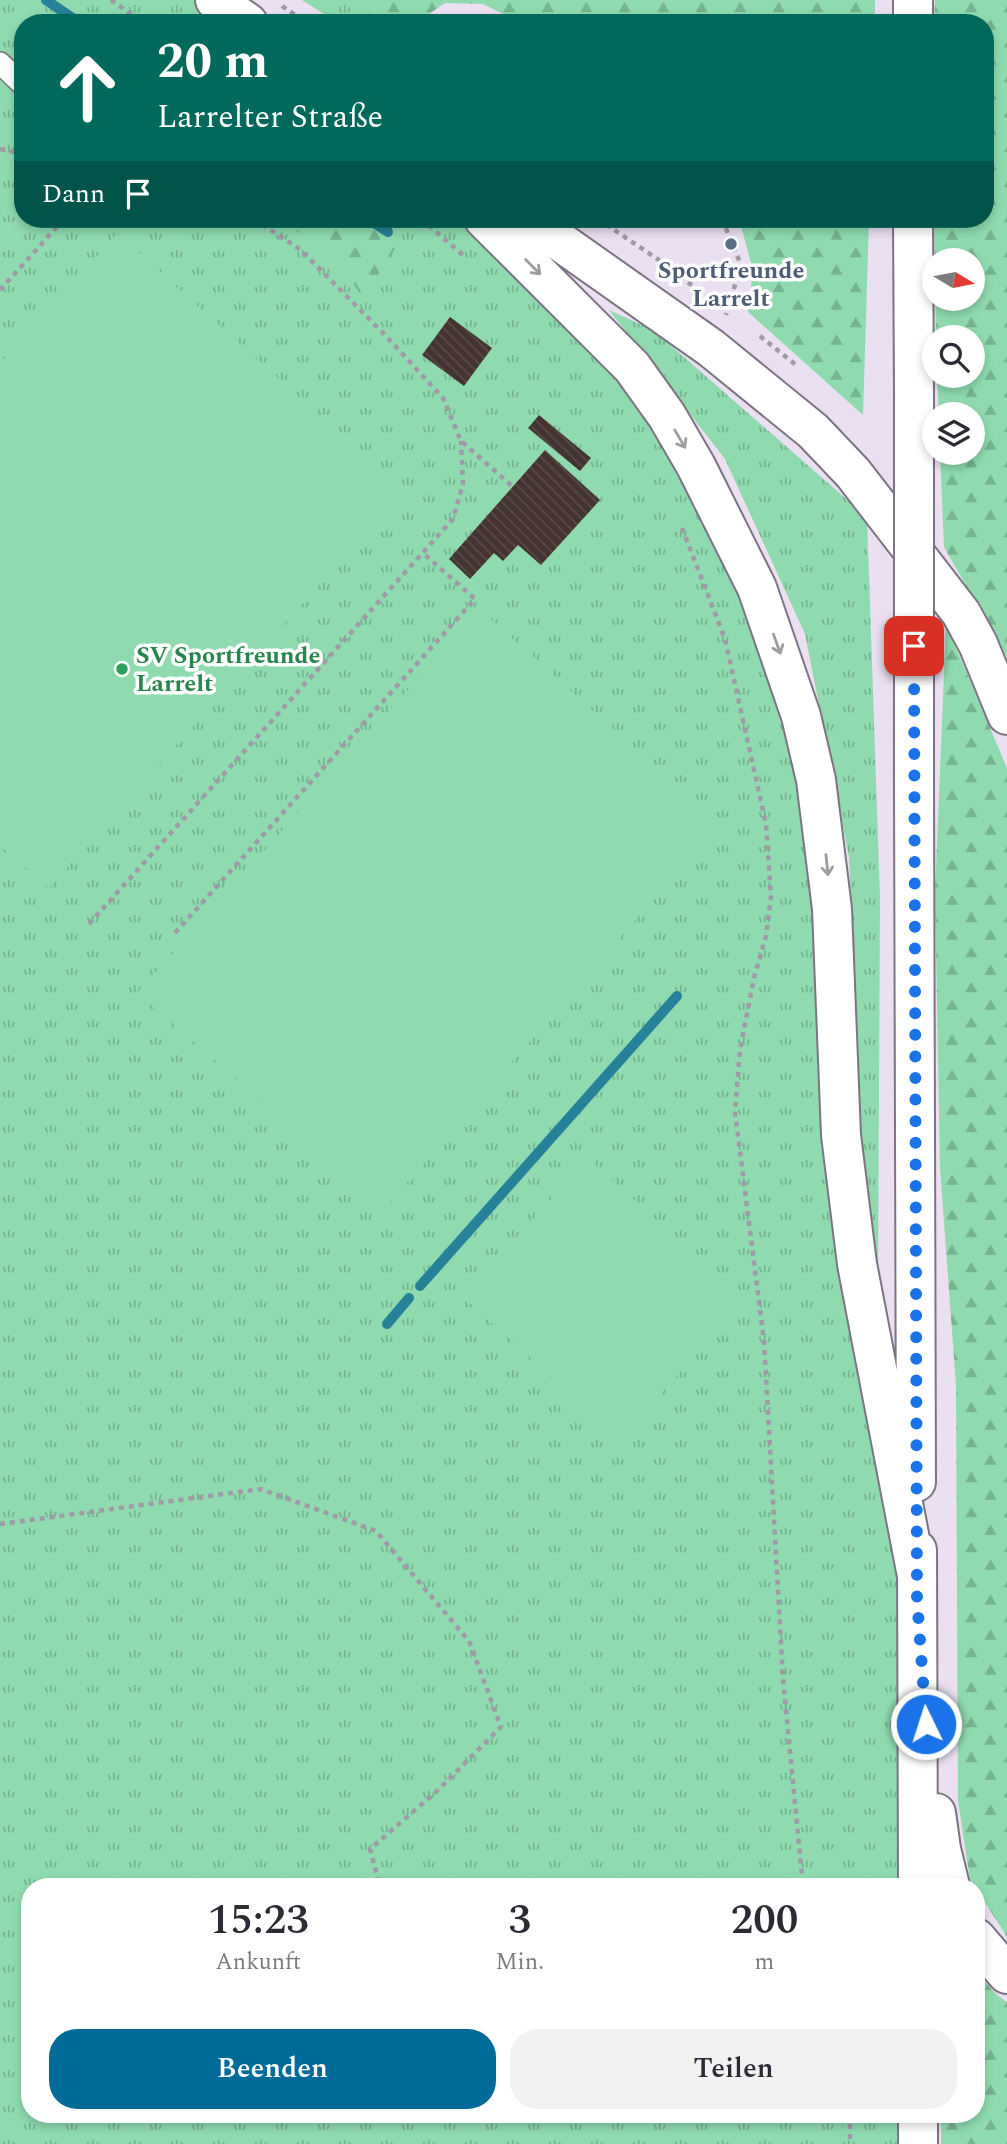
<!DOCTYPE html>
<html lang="de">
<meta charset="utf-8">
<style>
body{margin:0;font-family:Spectral,serif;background:#f2f2f3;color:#2b2b33;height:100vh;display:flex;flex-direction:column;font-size:26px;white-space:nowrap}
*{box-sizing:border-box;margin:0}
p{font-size:23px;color:#7c7c81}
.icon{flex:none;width:38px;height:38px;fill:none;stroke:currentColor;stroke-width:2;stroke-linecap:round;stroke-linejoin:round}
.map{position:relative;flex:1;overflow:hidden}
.drawer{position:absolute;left:21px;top:1878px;width:964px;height:245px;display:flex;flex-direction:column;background:#fff;border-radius:28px;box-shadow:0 4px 10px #0003}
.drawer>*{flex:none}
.hud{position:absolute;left:14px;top:14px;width:980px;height:214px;border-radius:28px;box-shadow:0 4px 10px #0003;background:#00695c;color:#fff;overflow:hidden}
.needle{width:46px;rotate:100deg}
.buttons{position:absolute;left:922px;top:248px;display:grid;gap:14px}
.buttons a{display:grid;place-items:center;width:63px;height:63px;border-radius:50%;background:#fff;box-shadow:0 4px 10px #0003;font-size:35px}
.pin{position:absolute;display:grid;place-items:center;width:60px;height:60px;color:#fff;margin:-30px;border-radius:14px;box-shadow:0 4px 10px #0006}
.me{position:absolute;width:77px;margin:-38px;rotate:356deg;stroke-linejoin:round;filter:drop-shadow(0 0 5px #0008)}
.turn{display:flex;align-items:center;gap:24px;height:147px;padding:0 28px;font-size:32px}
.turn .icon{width:91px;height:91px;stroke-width:2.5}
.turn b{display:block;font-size:49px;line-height:60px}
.then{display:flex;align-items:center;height:66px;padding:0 28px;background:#0003;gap:14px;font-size:26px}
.eta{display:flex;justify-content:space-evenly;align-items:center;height:119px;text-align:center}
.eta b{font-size:42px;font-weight:600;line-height:49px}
.action{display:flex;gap:14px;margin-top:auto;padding:14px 28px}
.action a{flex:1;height:80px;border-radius:28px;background:#006b98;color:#fff;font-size:28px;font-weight:600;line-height:80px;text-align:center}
.action a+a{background:#f2f2f3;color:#2b2b33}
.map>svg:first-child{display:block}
</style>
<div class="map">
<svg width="1007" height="2144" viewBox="0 0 1007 2144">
<defs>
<pattern id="grass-tufts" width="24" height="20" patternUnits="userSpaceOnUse" patternTransform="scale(1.75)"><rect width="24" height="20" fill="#8fdbaf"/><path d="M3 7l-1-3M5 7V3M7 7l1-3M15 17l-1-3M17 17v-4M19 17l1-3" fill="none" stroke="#76b390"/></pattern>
<pattern id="forest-firs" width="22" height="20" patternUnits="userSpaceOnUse" patternTransform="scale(1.75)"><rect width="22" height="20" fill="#8fdbaf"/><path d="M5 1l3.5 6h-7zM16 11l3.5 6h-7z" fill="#76b390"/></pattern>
<pattern id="building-back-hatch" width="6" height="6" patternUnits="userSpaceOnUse" patternTransform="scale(1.75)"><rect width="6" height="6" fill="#443430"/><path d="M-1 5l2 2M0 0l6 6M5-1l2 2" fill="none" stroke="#574946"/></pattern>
</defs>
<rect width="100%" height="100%" fill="#eae0f1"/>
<!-- grass -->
<path fill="url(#grass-tufts)" d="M 0,0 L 215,0 L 248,23 L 23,23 L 23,219 L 484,219 L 632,367 L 801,716 L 841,1135 L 917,1576 L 918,1886 L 30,1886 L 30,2114 L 918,2114 L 918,2144 L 0,2144 Z
M 302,0 L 363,0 L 390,23 L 338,23 Z
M 609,310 L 653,330 L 867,517 L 880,897 L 878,1283 L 862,1156 L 849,857 L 805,634 L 725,459 Z"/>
<!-- forest -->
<path fill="url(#forest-firs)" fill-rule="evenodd" d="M 363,0 L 875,0 L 875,23 L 521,23 L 483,4 L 445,3 L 416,23 L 390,23 Z
M 935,0 L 1007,0 L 1007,657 L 944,547 L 940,453 L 973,453 L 973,415 L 939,415 L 937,376 L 973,376 L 973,338 L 936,338 L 934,219 L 985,219 L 985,23 L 934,23 ZM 934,261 L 973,261 L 973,299 L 934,299 Z
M 277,219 L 358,219 L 397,245 L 363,299 L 337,257 Z
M 739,219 L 869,219 L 863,415 L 748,312 L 753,270 Z
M 946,624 L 1007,768 L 1007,1937 L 970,1879 L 958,1801 L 956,1385 L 940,1168 L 935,893 Z
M 977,1973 L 998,1996 L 1007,2002 L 1007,2144 L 941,2144 L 941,2114 L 976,2114 Z"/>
<!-- pitch -->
<path fill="#8fdbaf" d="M 117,233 L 403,491 L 49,888 L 0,846 L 0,363 Z
M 480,609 L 719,824 L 385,1208 L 137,993 Z
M 588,1158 L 745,1300 L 620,1439 L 463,1297 Z"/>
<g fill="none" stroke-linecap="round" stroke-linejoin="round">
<!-- stream -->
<path stroke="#258299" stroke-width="10" d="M 46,0 L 80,23
M 368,219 L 388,232
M 420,1286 L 677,996
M 387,1324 L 409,1298"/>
</g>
<!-- building -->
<path fill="url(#building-back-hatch)" d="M 450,317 L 492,348 L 464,386 L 422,355 Z
M 539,415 L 591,458 L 580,471 L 528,428 Z
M 545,450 L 600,500 L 541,565 L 518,545 L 503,561 L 494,553 L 470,579 L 449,559 Z"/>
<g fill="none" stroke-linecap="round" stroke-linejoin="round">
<defs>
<path id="lane" d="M 0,63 L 22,84"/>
<path id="secondary" d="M 215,0 L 248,23
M 913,0 L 913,23
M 484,219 L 632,367 L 667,416 L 696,466 L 757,588 L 801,716 L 816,780 L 832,909 L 841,1135 L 857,1264 L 917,1576
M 528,219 L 711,348 L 813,431 L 853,473 L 961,613 L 978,644 L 1007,715
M 913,219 L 914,396
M 914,785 L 916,1482
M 917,1550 L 918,1886
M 936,1813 L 941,1849 L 950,1886
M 976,1938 L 1007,1974
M 918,2114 L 918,2144"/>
</defs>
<!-- lane casing -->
<use href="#lane" stroke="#7d7483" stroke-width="24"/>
<!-- secondary casing -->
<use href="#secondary" stroke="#7d7483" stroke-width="42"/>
<!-- path -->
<path stroke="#a099a6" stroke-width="4.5" stroke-dasharray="5 5" stroke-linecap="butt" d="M 111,0 L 143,23
M 282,6 L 307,23
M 0,149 L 23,154
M 254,219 L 301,250 L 387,337 L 443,398 L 461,441 L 512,486
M 421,219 L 463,255
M 598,219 L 659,260 L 702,293
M 722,219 L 741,265 L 726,315
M 0,290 L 64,219
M 760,336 L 796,365
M 682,528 L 725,639 L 766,824 L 771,897 L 766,936 L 754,978 L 740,1050 L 735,1112 L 764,1341 L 783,1679 L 803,1886
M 89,924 L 453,519 L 463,484 L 461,441
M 175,933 L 475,599 L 423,553
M 0,1524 L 261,1489 L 376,1531 L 469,1641 L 501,1727 L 436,1792 L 370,1849 L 380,1886
M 850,2114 L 850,2144"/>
<!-- lane -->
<use href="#lane" stroke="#fff" stroke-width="21"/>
<!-- secondary -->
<use href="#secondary" stroke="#fff" stroke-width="38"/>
<defs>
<path id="secondary-bridge" d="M 914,396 L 914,785"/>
</defs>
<!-- secondary-bridge casing -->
<use href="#secondary-bridge" stroke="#7d7483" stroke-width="42" stroke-linecap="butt"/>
<!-- secondary-bridge -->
<use href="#secondary-bridge" stroke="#fff" stroke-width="38"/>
</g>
<!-- one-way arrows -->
<defs><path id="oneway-shaft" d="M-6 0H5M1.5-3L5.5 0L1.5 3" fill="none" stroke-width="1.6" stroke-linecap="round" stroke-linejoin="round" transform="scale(1.75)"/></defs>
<g stroke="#9e9c9f">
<use href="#oneway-shaft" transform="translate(533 267) rotate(45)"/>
<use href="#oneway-shaft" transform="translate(680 439) rotate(60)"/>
<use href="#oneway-shaft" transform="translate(777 644) rotate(70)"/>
<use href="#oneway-shaft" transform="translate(827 865) rotate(84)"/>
</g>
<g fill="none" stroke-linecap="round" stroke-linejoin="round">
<!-- route -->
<path stroke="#1a73e8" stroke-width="12" stroke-dasharray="0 21.6" d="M 914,646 L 917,1598 L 926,1724"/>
</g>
<!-- markers -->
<circle fill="#5c6f8a" stroke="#fff" stroke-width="2.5" cx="731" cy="244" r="7"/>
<circle fill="#2e9e5b" stroke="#fff" stroke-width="2.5" cx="122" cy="669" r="7"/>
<g text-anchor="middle" stroke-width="7" stroke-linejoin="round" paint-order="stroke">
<!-- service labels -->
<g font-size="24" font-weight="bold" fill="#4e5e75" stroke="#fff">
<text x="731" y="278">Sportfreunde<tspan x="731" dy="28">Larrelt</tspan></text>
</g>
<!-- leisure labels -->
<g font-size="24" font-weight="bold" fill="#27864d" stroke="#fff" text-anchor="start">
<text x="136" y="663">SV Sportfreunde<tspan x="136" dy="28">Larrelt</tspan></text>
</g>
</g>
</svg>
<div class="buttons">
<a><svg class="needle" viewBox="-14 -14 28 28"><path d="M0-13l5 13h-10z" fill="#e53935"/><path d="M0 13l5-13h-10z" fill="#7c7c81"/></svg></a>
<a><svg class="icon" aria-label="search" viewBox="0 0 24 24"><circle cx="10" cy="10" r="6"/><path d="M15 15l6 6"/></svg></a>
<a><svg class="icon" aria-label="layers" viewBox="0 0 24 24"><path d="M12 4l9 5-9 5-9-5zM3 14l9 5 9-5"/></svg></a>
</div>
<div class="pin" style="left:914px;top:646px;background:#d93025"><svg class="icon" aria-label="arrive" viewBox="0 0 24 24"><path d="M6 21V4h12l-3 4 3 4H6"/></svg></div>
<svg class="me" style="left:926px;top:1724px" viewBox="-20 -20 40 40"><circle r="17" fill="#1a73e8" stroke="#fff" stroke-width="3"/><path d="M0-11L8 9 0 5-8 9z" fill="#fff"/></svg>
<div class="hud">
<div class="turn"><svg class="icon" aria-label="ahead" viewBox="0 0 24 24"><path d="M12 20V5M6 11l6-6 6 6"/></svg><div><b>20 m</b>Larrelter Straße</div></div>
<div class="then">Dann<svg class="icon" aria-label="arrive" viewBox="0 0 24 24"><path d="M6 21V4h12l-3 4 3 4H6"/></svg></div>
</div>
<section class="drawer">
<div class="eta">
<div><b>15:23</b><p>Ankunft</p></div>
<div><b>3</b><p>Min.</p></div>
<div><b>200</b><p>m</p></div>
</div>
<div class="action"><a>Beenden</a><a>Teilen</a></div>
</section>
</div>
